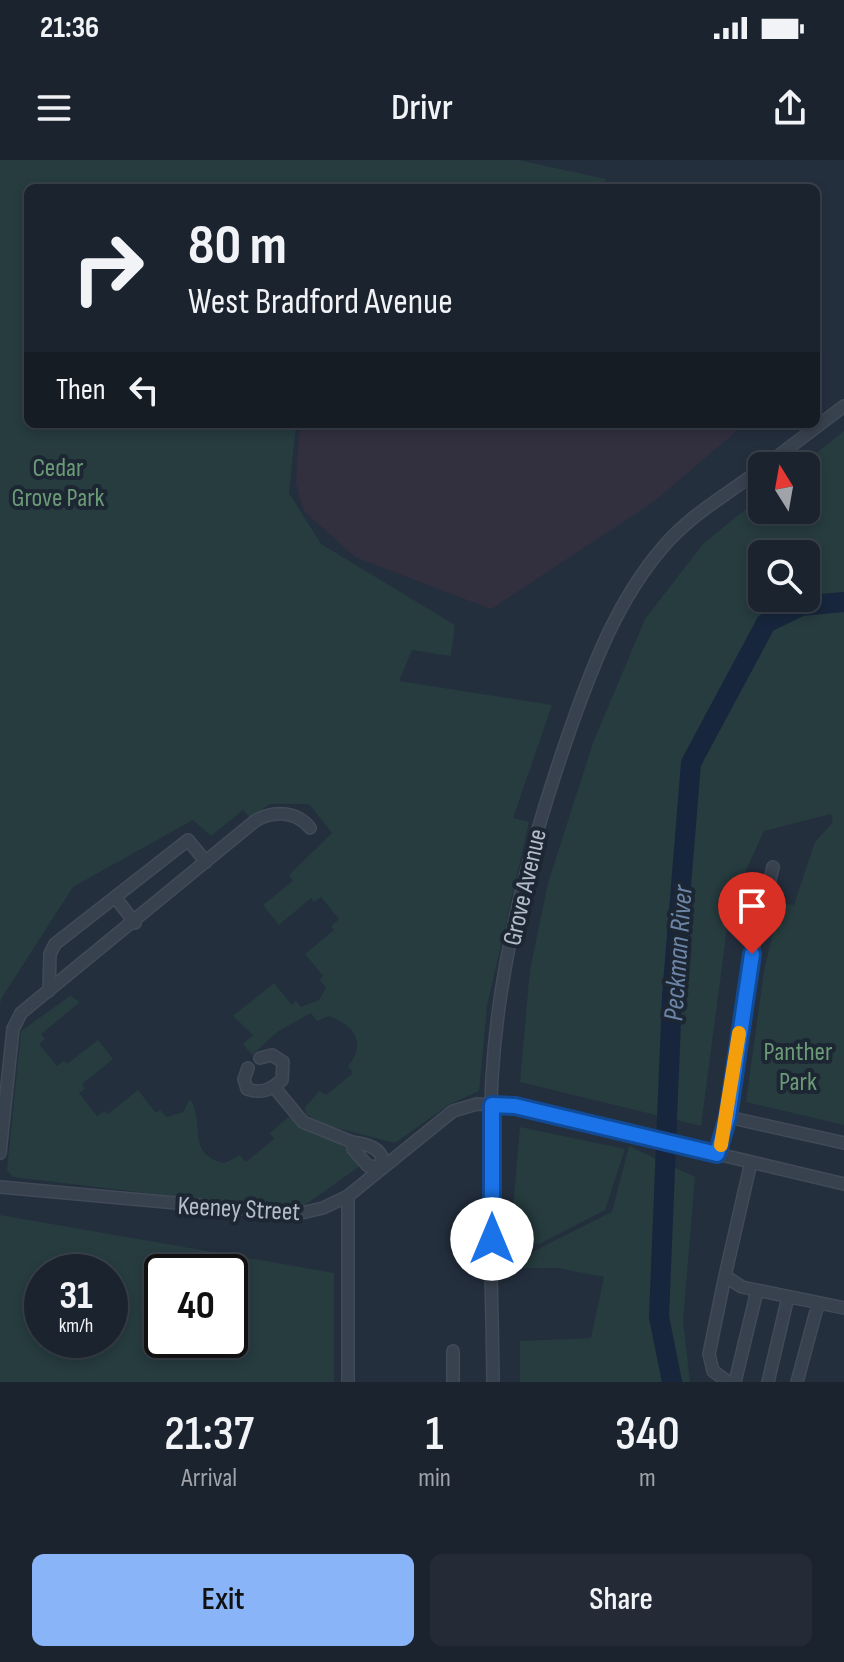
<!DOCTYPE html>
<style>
body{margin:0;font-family:"Sofia Sans Condensed",sans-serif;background:#242b36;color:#f1f3f6;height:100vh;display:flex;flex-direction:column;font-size:30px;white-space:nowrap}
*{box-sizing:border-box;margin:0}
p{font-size:26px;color:#a0a4aa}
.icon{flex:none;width:44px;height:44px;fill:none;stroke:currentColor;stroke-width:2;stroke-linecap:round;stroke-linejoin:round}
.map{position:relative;height:1222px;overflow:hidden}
.side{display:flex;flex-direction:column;background:#1b232e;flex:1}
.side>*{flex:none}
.hud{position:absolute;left:24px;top:24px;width:796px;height:244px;border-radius:12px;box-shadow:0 4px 12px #0003,0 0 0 2px #39404a;background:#1b232e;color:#f1f3f6;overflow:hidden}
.needle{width:52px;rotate:349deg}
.buttons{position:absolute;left:748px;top:292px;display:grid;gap:16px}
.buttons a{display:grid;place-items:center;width:72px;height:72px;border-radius:12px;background:#1b232e;box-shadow:0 4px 12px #0003,0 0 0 2px #39404a;font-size:40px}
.speed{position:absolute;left:24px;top:1094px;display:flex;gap:16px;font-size:40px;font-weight:700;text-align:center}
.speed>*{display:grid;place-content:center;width:104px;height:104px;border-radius:50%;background:#1b232e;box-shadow:0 4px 12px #0003,0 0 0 2px #39404a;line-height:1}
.speed small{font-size:20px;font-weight:400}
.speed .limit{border:4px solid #111;border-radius:12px;background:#fff;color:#111}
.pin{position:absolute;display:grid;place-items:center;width:68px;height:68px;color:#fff;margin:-82px -34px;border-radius:50% 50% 50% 0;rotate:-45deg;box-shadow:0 0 8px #0007}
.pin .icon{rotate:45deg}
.me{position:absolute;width:88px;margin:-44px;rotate:0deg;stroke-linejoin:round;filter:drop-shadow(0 0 6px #0008)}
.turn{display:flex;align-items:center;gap:28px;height:168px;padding:0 32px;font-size:36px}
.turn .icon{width:104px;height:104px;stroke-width:2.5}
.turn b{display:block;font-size:56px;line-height:68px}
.then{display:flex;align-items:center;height:76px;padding:0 32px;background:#0003;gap:16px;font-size:30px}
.eta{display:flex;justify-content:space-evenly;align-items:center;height:136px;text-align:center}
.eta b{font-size:48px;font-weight:600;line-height:56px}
.button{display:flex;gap:16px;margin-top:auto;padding:16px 32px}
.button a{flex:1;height:92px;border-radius:12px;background:#8ab4f8;color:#111;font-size:32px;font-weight:600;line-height:92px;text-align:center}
.button a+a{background:#242b36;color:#f1f3f6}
.status{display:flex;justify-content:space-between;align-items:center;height:56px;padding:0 40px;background:#1b232e;direction:ltr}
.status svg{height:22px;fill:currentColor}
header{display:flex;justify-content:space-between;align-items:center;height:104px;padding:0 32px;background:#1b232e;font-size:36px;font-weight:600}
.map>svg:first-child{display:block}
</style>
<div class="status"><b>21:36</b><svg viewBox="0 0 49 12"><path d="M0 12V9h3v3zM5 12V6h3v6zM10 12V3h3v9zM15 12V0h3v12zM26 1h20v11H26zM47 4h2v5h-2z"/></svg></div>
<header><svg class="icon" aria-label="menu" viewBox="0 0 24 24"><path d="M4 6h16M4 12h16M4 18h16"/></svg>Drivr<svg class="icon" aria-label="share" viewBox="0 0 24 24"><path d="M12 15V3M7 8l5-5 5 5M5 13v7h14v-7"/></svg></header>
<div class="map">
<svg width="844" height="1222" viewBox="0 0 844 1222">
<rect width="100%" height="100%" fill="#242f3e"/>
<!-- medical -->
<path fill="#32303f" d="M 306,264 L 745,264 L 652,343 L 491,449 L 355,397 L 304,351 L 296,323 L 299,274 Z"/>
<!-- green -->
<path fill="#263c3f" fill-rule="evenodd" d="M 0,0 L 518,0 L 606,19 L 604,28 L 28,28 L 28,264 L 296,264 L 289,333 L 321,384 L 455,465 L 451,496 L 412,490 L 399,521 L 552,545 L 513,658 L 529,662 L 487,846 L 479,931 L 450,944 L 395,983 L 325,965 L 306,954 L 305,947 L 319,931 L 326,935 L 353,913 L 348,906 C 367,883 355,865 328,856 L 317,861 L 311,853 L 277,872 L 252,895 L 243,884 L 253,875 L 233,856 L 274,823 L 292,845 L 296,841 L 301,847 L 319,840 L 326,828 L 320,820 L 323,816 L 305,794 L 334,770 L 331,766 L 339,759 L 321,737 L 314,742 L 311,738 L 279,765 L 263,745 L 293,721 L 289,715 L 332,673 L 309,644 L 270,644 L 250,658 L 243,650 L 211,676 L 193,660 L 73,727 L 1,839 L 0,846 Z
M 844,271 L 844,965 L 746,942 L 764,811 L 780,743 L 794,745 L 815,682 L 833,662 L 831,654 L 764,671 L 730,745 L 701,966 L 520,922 L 530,810 L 548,723 L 593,583 L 645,459 L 703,384 L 762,336 L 762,350 L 806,350 L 806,306 L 800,306 ZM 762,394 L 806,394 L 806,438 L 762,438 Z
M 70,836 L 80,842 L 41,874 L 45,879 L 39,884 L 57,906 L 64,901 L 67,904 L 98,880 L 113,899 L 82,924 L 85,929 L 79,933 L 97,956 L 104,951 L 108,954 L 138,930 L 156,953 L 160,950 L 167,957 L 183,952 L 190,939 C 206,964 185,995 225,1003 L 240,995 L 246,1002 L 274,979 L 270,973 L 288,957 L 345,987 L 360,1006 L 305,1045 L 279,1049 L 13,1017 L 7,1010 L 21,871 Z
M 520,967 L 625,989 L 605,1050 L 539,1084 L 510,1083 Z
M 629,986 L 695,1017 L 683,1161 L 690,1222 L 520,1222 L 520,1181 L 591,1178 L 604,1117 L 559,1108 L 524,1108 L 520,1098 L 612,1052 Z
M 0,1055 L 334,1113 L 334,1222 L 0,1222 ZM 110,1112 L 110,1180 L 42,1180 L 42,1112 ZM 230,1112 L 230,1180 L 162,1180 L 162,1112 Z"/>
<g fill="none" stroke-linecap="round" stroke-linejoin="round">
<!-- river -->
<path stroke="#17263c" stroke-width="20" d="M 672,1222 L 659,1157 L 672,836 L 691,603 L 766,463 L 801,446 L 844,442"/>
<defs>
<path id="minor" d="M 765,306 L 844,246
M 115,737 L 135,763
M 49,831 L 50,794 L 55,784 L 188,680 L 206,702
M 248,908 L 244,919 L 247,929 C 262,934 270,930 282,920 L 283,902 L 272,895 L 260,898
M 274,927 L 303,962 L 352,982
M 728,957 L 745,823 L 773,707
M 352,982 C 367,984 385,988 383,1007 L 368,1006 L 353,989 Z
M 0,993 L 13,869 L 21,853 L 255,661 C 273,650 297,651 310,668
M 717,994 L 728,957 L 844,983
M 751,1002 L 725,1116 L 742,1127 L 844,1148
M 0,1027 L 297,1054 L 323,1048 L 348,1036 L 453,951 L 477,944 L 515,946 L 844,1024
M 348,1036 L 348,1222
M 725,1116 L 709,1194 L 713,1211 L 728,1222
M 453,1191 L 453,1222
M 493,1222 C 492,1121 487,1019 492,918 C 499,797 532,678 572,564 C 594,502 619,438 663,387 C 692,353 727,335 762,308
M 735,1222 L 757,1131
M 768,1222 L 788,1137
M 797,1222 L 818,1144"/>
</defs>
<!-- minor casing -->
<use href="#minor" stroke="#414a57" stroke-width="14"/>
<!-- minor -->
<use href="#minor" stroke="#38414e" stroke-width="11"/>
</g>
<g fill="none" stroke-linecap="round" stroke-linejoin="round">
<defs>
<path id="route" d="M 492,1079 L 492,945 L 515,946 L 717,994 L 728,957 L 752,794"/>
</defs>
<!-- route casing -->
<use href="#route" stroke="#114b97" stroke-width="20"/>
<!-- route -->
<use href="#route" stroke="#1a73e8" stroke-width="14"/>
<!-- slow -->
<path stroke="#f59e0b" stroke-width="14" d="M 721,985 L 739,873"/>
</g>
<g text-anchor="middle" stroke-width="8" stroke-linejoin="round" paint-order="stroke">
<!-- park labels -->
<g font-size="26" fill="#6b9a76" stroke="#1d2633">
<text x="58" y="316">Cedar<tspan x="58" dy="30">Grove Park</tspan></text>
<text x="798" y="900">Panther<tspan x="798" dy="30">Park</tspan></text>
</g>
<!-- street labels -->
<g font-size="26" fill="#b4bcc9" stroke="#1d2633">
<text transform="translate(524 727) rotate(-77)" y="9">Grove Avenue</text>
<text transform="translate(239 1048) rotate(3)" y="9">Keeney Street</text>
</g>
<!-- water labels -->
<g font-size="28" font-style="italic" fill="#6d86a8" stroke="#1d2633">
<text transform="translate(677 793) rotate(-86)" y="10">Peckman River</text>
</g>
</g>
</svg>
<div class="buttons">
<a><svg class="needle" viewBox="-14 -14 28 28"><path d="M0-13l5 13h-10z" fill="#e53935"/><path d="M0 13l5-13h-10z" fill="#a0a4aa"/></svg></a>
<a><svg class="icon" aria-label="search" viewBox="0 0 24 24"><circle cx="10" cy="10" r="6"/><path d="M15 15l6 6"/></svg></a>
</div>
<div class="speed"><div>31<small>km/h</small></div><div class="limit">40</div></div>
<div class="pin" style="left:752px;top:794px;background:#d93025"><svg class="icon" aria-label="arrive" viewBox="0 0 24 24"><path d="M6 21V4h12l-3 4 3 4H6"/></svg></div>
<svg class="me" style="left:492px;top:1079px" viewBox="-20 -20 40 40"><circle r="19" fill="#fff"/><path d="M0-13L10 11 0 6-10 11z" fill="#1a73e8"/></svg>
<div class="hud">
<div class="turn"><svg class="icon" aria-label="right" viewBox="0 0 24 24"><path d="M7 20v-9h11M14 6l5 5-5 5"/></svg><div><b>80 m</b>West Bradford Avenue</div></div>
<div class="then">Then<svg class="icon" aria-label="left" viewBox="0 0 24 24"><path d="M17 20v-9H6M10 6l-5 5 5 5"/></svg></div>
</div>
</div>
<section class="side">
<div class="eta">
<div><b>21:37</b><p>Arrival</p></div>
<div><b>1</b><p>min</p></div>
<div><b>340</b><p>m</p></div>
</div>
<div class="button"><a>Exit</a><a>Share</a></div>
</section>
